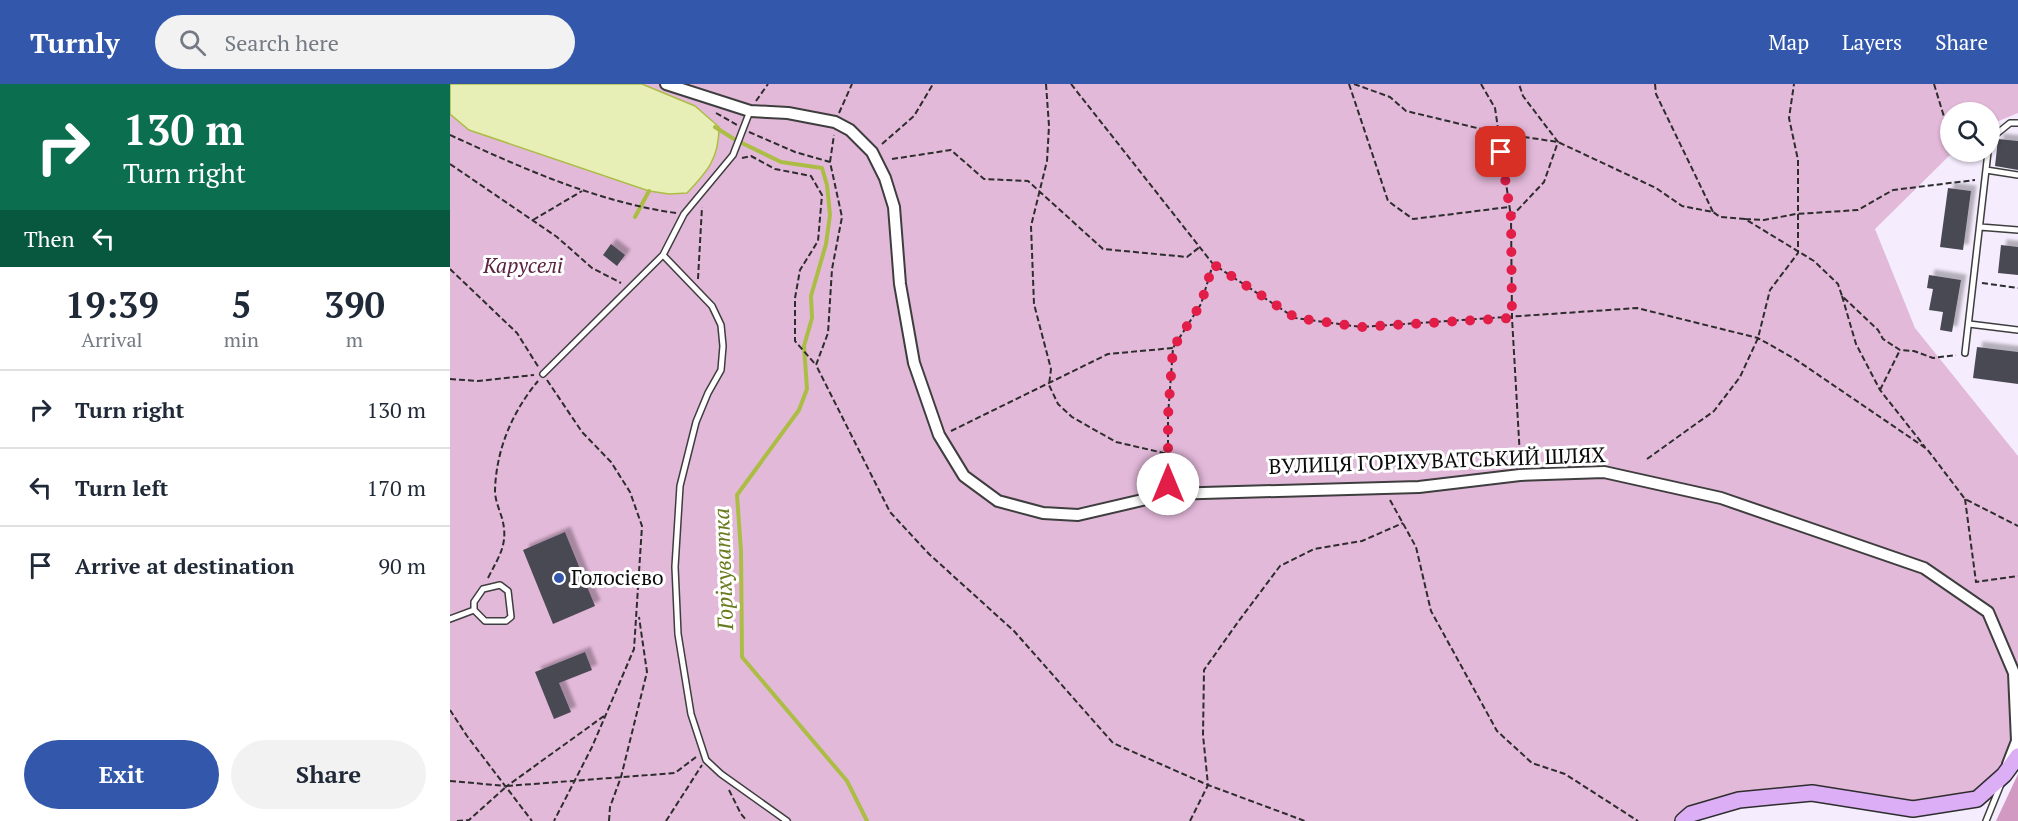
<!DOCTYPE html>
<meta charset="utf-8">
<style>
body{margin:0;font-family:"PT Serif",serif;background:#f2f2f3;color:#1f2937;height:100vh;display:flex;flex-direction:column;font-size:22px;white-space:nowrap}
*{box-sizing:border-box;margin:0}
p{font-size:20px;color:#747a83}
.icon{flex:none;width:33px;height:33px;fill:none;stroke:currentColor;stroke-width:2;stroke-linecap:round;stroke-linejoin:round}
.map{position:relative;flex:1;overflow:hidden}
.side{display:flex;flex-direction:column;background:#fff;width:450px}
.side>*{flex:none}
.banner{background:#0b6e4f;color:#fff;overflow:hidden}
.controls{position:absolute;left:1490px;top:18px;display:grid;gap:12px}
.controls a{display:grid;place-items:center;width:60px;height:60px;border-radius:50%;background:#fff;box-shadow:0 2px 4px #0004;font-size:30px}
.pin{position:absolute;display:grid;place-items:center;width:51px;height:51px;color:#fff;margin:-26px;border-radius:12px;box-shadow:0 3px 9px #0006}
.me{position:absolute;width:66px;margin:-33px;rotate:0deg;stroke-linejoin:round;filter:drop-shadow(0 0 4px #0008)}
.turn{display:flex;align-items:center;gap:21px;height:126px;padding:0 24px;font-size:27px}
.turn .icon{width:78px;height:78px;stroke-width:2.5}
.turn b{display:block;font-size:42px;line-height:51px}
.then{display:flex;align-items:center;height:57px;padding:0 24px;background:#0003;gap:12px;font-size:22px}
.eta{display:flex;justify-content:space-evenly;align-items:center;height:102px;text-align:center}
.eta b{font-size:36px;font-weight:700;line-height:42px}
.primary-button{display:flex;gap:12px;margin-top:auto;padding:12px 24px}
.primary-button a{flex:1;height:69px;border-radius:36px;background:#3358ab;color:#fff;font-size:24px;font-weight:700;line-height:69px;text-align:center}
.primary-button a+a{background:#f2f2f3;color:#1f2937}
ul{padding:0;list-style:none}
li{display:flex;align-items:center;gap:18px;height:78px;padding:0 24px;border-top:2px solid #e0e1e3}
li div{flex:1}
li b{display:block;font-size:22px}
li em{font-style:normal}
header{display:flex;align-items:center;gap:36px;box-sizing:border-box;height:84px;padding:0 30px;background:#3358ab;color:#fff}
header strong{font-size:28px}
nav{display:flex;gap:33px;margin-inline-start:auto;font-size:21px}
.search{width:420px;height:54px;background:#f2f2f3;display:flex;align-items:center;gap:15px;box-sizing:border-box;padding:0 21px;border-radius:33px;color:#747a83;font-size:22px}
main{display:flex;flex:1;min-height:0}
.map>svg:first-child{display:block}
</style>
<header>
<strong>Turnly</strong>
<div class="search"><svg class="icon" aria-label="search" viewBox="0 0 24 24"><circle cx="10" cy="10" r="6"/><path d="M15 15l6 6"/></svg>Search here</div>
<nav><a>Map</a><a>Layers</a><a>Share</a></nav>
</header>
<main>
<section class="side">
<div class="banner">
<div class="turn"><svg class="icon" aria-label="right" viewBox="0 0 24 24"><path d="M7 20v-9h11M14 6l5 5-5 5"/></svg><div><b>130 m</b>Turn right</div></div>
<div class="then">Then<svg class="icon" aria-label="left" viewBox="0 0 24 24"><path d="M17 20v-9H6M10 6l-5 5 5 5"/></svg></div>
</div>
<div class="eta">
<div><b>19:39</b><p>Arrival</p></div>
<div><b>5</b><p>min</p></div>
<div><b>390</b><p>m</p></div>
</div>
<ul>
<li><svg class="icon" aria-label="right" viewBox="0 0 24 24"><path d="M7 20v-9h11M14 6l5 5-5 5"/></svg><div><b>Turn right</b></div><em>130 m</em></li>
<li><svg class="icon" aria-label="left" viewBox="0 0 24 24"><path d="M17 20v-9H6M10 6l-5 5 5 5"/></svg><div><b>Turn left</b></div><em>170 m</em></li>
<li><svg class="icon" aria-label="arrive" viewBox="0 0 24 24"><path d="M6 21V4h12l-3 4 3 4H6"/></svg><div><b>Arrive at destination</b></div><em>90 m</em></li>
</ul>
<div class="primary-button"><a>Exit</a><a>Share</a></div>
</section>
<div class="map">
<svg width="1568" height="737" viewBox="0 0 1568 737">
<defs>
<filter id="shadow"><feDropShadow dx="5.5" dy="-5.5" stdDeviation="1.5" flood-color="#0004"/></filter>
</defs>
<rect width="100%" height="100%" fill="#f5ecfd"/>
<!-- green -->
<path fill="#e3b9da" d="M 0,0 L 1568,0 L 1568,29 L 1539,41 L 1539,28 L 1500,28 L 1500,68 L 1503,68 L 1425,145 L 1465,244 L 1568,372 L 1568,666 L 1525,711 L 1464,719 L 1363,703 L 1226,737 L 0,737 Z"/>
<!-- forest -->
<path fill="#d29ac2" d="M 1568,690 L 1568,737 L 1546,737 Z"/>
<!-- water -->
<path fill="#e8efb6" stroke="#acbd45" stroke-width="1.5" d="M 0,0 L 192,0 L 245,22 L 269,43 C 269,74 258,87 237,109 L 219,110 L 199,107 L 19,46 L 0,30 Z"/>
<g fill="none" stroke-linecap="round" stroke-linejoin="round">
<!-- stream -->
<path stroke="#acbd45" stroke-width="4" d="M 265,43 L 284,55
M 292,59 L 331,78 L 372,84 L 377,101 L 380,131 L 376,160 L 361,212 L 362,234 L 354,262 L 357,305 L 349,326 L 287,411 L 291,467 L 292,573 L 397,697 L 417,737
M 185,133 L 199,107"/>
</g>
<!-- building -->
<path fill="#4a4953" filter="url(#shadow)" d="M 1548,55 L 1568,57 L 1568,86 L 1545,82 Z
M 1498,104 L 1521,107 L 1513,166 L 1490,163 Z
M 161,160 L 175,171 L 167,182 L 153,171 Z
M 1551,161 L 1568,163 L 1568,191 L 1548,189 Z
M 1479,191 L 1511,196 L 1502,248 L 1490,246 L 1493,228 L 1479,226 L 1483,205 L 1477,204 Z
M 1527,263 L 1568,268 L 1568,300 L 1523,294 Z
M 115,448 L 145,522 L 103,540 L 73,466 Z
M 135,568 L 142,586 L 109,599 L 121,628 L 104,635 L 85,588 Z"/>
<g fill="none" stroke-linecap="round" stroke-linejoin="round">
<defs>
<path id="lane" d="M 1539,56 L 1560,39 L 1568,39
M 1536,86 L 1568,91
M 1530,143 L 1568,146
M 213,171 L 262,222 L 271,241 L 273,262 L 271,286 L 258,309 L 246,338 L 230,402 L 225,483 L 228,550 L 241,630 L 256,676 L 271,690 L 337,737
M 1519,240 L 1568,246
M 1515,269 L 1538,68
M 93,290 L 213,171 L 234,130 L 283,71 L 300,27
M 50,501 L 58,507 L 61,533 L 56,537 L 35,537 L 24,526 L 24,518 L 33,505 Z
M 0,535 L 24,526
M 1536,737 L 1551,700"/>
<path id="street" d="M 216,0 L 300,27 L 338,29 L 385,38 L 400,46 L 422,68 L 435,94 L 444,123 L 450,200 L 464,279 L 489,351 L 514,392 L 548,417 L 593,429 L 628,431 L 718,410 L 969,403 L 1070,391 L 1154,388 L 1271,414 L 1474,484 L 1538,528 L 1564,589 L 1567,657 L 1558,680"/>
<path id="secondary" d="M 1233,737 L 1241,730 L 1289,716 L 1362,709 L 1463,725 L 1527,715 L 1554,691 L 1568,672"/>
</defs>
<!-- lane casing -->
<use href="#lane" stroke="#3e3e3e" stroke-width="8"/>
<!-- street casing -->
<use href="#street" stroke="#3e3e3e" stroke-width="14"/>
<!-- secondary casing -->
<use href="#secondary" stroke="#2d2d2d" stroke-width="18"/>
<!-- path -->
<path stroke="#2d2d2d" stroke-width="2" stroke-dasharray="6 3" stroke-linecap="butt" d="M 596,0 L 599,42 L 597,77 L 581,142 L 584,220 L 601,285 L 599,301 L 608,320 L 622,333 L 666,358 L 718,370
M 621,0 L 763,180 L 845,234 L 911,243 L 1187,224 L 1308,254 L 1345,275 L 1477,365 L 1515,415 L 1568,442
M 899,0 L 938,117 L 963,135 L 1059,123
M 904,0 L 940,13 L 956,27 L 1048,49 L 1108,58 L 1206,104 L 1232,122 L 1263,128 L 1270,133 L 1295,135 L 1364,177 L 1388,200 L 1392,212 L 1428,246 L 1433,255 L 1450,266 L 1464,267 L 1483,274 L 1506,271
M 1031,0 L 1045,24 L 1061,133 L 1062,234 L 1070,373
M 1205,0 L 1206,10 L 1263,128
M 1484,0 L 1495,36 L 1500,37
M 306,17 L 318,0
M 266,29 L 287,41
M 389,29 L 402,0
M 299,48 L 345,68 L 380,78 L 392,133 L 382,185 L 378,249 L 366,281 L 440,428 L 479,470 L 564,547 L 663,659 L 758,701 L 855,737
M 0,51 C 72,84 147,118 226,129
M 432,60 L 464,32 L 483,0
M 292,74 L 301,72 L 325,85 L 361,92 L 372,111 L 368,157 L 350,186 L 345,214 L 345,257 L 366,281
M 442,75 L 501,66 L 534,95 L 578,97 L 653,165 L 737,173 L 751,162
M 380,78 L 384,51
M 0,80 L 107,153 L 142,184 L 171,199
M 1061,133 L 1094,98 L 1108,58 L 1073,12 L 1069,0
M 1295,135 L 1314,136 L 1346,130 L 1408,126 L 1443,106 L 1525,96
M 83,136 L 132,107
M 0,185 L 67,249 L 89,284
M 248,195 L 252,123
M 1532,199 L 1568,204
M 1392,212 L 1406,260 L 1430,306 L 1475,363
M 0,295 L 28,297 L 84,291
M 97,296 L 132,348 L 161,378 L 180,408 L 192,442 L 184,565 L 142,663 L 104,737
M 1430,306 L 1450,266
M 501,347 L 658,270 L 723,264
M 1197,375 L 1264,327 L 1290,293 L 1308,254 L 1320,206 L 1348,169 L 1348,76 L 1339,34 L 1344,0
M 718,398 L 718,332 L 723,264 L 751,220 L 763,180
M 1515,415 L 1526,498 L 1568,492
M 940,416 L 966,463 L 981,527 L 1047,647 L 1082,679 L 1115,690 L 1188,737
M 38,494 C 49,472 59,460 52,434 C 49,425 45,415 45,407 C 46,366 62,328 88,297
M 0,626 L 17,652 L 82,737
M 0,697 L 57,702 L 154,632
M 279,706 L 291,730 L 297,737
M 7,737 L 19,736 L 57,702 L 225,689 L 246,673
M 159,737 L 160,723 L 171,693 L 197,588 L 189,533
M 216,737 L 252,681
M 740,737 L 758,701 L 753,651 L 754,586 L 788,538 L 830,482 L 864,465 L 912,457 L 953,439"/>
<!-- lane -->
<use href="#lane" stroke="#fff" stroke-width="5"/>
<!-- street -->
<use href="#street" stroke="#fff" stroke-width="10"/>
<!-- secondary -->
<use href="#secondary" stroke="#dbaef6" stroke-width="15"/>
</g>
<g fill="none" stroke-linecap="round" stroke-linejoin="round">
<!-- route -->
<path stroke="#e11d48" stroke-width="10" stroke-dasharray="0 18" d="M 718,400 L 718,332 L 723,264 L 751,220 L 763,180 L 846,234 L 911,243 L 1062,234 L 1061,133 L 1051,68"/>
</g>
<!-- markers -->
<circle fill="#3358ab" stroke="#fff" stroke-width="2" cx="109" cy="494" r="6"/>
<g text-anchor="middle" stroke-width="6" stroke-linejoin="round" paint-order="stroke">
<!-- park labels -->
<g font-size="21" font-style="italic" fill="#5b233d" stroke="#fff">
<text x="73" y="189">Каруселі</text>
</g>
<!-- street labels -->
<g font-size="21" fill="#0b0b0b" stroke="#fff">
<text transform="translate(987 377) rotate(-2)" y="7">ВУЛИЦЯ ГОРІХУВАТСЬКИЙ ШЛЯХ</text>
</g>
<!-- poi labels -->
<g font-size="21" fill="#0b0b0b" stroke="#fff" text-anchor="start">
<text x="121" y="501">Голосієво</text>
</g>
<!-- water labels -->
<g font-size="22" font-style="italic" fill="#6b7b20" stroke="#fff">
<text transform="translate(273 485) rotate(-92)" y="8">Горіхуватка</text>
</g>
</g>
</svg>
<div class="controls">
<a><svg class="icon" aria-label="search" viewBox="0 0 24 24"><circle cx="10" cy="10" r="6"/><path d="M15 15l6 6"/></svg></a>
</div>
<div class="pin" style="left:1051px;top:68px;background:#d93025"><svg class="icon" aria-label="arrive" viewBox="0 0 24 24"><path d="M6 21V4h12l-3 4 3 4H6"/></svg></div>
<svg class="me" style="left:718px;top:400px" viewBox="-20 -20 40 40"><circle r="19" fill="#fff"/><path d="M0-13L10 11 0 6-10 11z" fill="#e11d48"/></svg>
</div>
</main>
